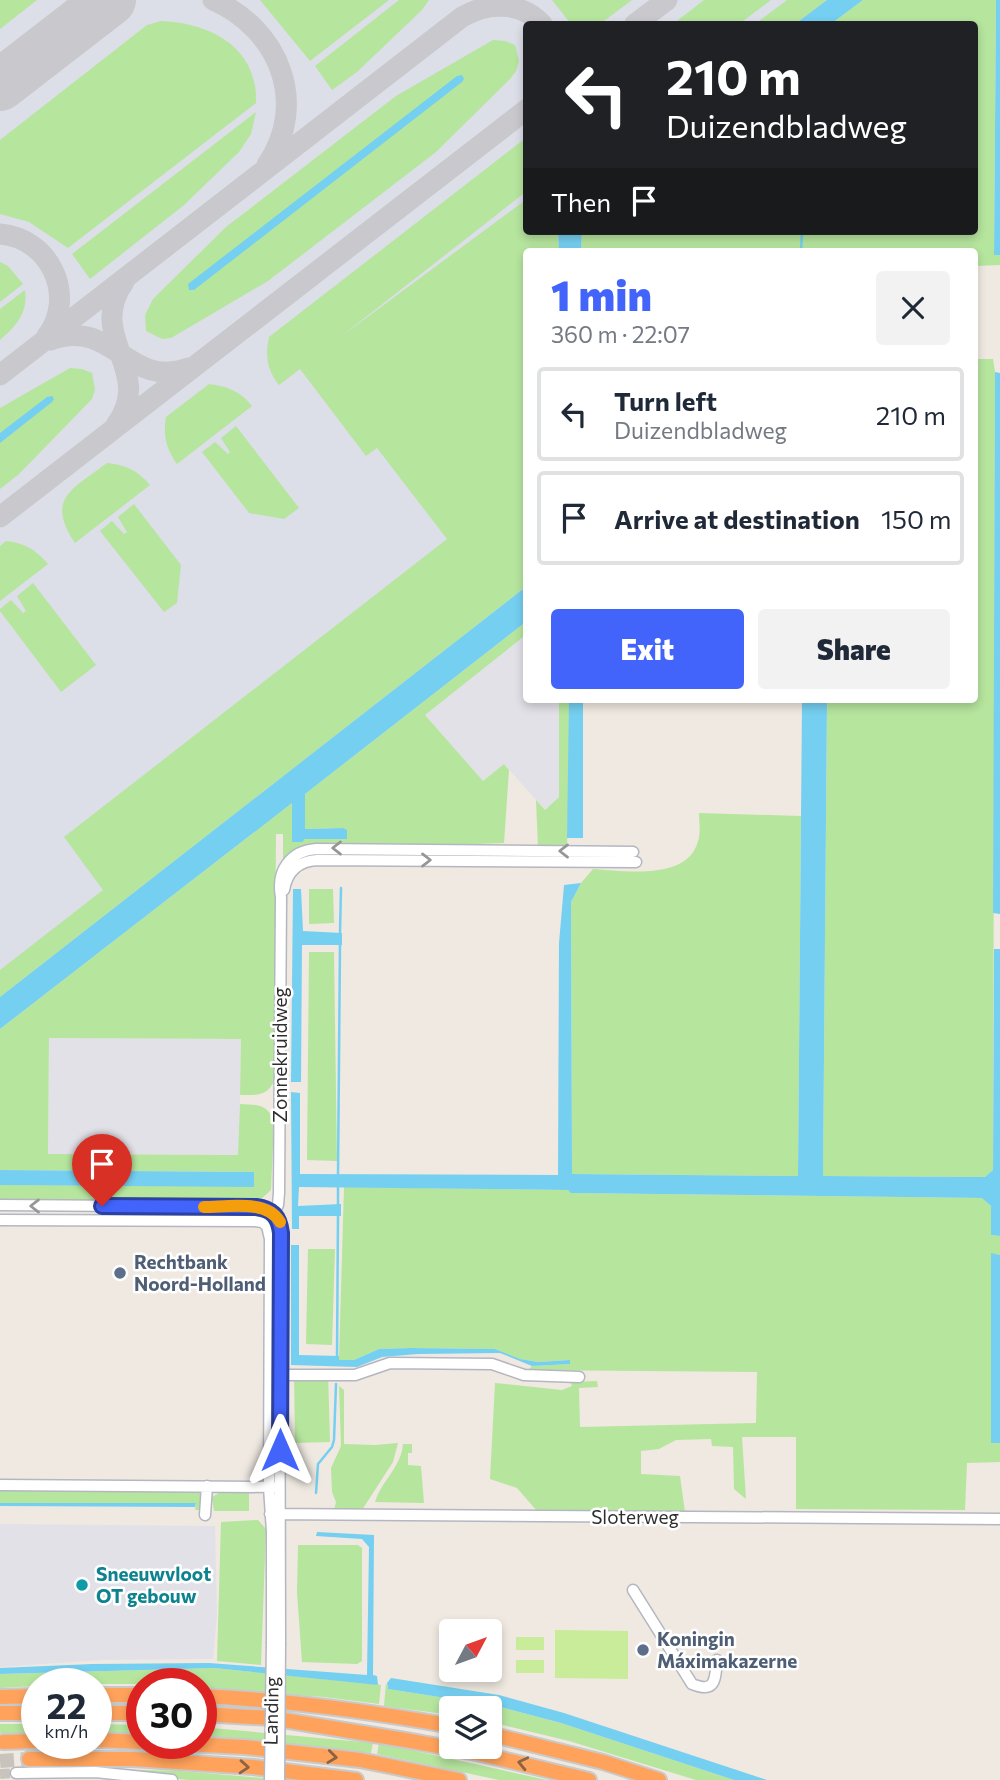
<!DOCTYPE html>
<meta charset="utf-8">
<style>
body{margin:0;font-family:Commissioner,sans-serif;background:#f2f2f3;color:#1f2937;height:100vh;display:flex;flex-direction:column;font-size:26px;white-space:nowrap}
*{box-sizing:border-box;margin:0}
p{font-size:23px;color:#747a83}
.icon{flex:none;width:38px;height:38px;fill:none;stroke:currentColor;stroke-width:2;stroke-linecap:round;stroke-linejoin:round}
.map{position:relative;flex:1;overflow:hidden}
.side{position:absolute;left:523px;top:248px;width:455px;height:455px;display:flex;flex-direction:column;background:#fff;border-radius:7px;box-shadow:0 4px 10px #0003}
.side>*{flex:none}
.guide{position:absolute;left:523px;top:21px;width:455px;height:214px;border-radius:7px;box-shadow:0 4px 10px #0003;background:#202124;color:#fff;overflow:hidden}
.needle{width:46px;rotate:49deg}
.fabs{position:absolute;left:439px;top:1619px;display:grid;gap:14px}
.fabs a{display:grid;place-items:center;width:63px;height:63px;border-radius:7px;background:#fff;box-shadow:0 4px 10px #0003;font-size:35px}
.speed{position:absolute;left:21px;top:1668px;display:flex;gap:14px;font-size:35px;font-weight:700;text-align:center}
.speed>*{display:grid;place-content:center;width:91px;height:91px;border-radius:50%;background:#fff;box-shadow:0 4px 10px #0003;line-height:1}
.speed small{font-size:18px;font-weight:400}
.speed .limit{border:10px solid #d22;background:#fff;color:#111}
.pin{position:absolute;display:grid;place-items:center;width:60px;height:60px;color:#fff;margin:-72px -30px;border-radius:50% 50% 50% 0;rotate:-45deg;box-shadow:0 0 7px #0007}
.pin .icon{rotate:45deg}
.me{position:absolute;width:77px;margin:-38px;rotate:0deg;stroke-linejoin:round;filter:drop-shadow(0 0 5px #0008)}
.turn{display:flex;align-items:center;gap:24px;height:147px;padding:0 28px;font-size:32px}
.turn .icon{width:91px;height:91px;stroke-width:2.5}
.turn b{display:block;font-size:49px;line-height:60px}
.then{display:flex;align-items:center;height:66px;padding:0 28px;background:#0003;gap:14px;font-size:26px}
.round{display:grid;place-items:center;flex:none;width:74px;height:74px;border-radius:7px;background:#f2f2f3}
.overview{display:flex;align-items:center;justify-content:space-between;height:119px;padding:0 28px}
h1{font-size:42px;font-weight:800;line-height:52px;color:#4264fb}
.primary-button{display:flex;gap:14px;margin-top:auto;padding:14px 28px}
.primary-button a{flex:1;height:80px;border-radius:7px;background:#4264fb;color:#fff;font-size:28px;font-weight:800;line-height:80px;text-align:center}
.primary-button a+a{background:#f2f2f3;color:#1f2937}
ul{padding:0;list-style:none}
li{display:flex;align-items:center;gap:21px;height:94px;margin:0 14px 10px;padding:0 14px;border:4px solid #e0e1e3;border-radius:7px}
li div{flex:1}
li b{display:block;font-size:26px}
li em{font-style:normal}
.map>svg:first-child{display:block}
</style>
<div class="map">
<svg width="1000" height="1780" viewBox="0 0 1000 1780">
<rect width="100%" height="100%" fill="#efe9e1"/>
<!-- industrial -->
<path fill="#e3e1e8" d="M 527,634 L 527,700 L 559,700 L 559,797 L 545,810 L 504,764 L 483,782 L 424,715 Z
M 49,1038 L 241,1039 L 239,1155 L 48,1154 Z
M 0,1524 L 215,1526 L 217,1615 L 213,1659 L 102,1660 L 0,1667 Z"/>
<!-- airport -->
<path fill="#dcdee8" d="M 0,0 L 827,0 L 795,24 L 527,24 L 527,231 L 558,231 L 559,252 L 527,252 L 527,586 L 0,997 Z"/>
<!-- green -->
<path fill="#b6e59e" d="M 0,0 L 37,0 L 0,29 Z
M 260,0 L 389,0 L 310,61 Z
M 399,0 L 429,0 L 422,10 L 357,72 L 332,90 L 315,66 Z
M 552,0 L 632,0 L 600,24 L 571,24 Z
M 704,0 L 771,0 L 739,24 L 673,24 Z
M 787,0 L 827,0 L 795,24 L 755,24 Z
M 863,0 L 996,0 L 994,254 L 1000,255 L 1000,265 L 975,266 L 975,252 L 581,252 L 582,231 L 975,231 L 975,24 L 831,24 Z
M 161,21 C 199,22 245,39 254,82 C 256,88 256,96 256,103 L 68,248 L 29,222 L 0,214 L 0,140 L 147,25 Z
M 493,40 L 505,41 L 515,45 L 519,61 L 516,71 L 510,79 L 436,152 L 268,281 L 171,338 L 162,339 L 146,331 L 145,315 L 153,299 L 226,227 L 396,96 Z
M 256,112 L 251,134 L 239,152 L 184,205 L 90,279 L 72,254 Z
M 527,137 L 527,191 L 339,338 L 527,199 L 527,231 L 558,231 L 559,252 L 527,252 L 527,586 L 0,997 L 0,970 L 103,890 L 64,837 L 447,539 L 377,448 L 366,456 L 300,369 L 279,385 C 267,370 265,356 269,337 Z
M 0,262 L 8,266 L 23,284 L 0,302 Z
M 25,290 C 28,313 17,325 0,340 L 0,309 Z
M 975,359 L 993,359 L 995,372 L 993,1170 L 985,1177 L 823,1176 L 827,700 L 975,700 Z
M 70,368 L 82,369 L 92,373 L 95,390 L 92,399 L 19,474 L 0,489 L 0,408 Z
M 209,384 C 227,386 240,391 252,406 L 177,464 C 166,448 163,436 166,417 Z
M 236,426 L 299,508 L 284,519 L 249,513 L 202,452 L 215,442 L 228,454 L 230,452 L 221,438 Z
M 107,463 C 126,465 137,470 150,485 L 75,543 C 45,498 73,489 107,463 Z
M 134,504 L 181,565 L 177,603 L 164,612 L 100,531 L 112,521 L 124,534 L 127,532 L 118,517 Z
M 6,541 C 25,543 36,550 48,564 L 0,601 L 0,546 Z
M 33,583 L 96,665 L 61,692 L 0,611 L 0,609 L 11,600 L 23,613 L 26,611 L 17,596 Z
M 527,621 L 527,634 L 425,715 L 483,781 L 504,764 L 509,770 L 504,843 L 420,846 L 310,845 L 283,864 L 283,834 L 276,834 L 274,1081 C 267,1097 255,1095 240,1095 L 241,1039 L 49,1038 L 48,1154 L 238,1155 L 240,1104 C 256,1105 266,1103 274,1120 L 271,1190 L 260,1200 L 251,1204 L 0,1202 L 0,1185 L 254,1186 L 253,1172 L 0,1170 L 0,1029 L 293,802 L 304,839 L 347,839 L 343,828 L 305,829 L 305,794 Z
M 559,700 L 571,700 L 567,847 L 538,847 L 536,800 L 545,810 L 559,797 Z
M 699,813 L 801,816 L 798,1176 L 572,1174 L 571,902 L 581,883 L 593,869 C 624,871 688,881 698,841 C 701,833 699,822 699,813 Z
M 309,889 L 333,889 L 334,923 L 309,924 Z
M 309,952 L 334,952 L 337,1161 L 307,1160 Z
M 344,1187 L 568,1190 L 572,1193 L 983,1198 L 991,1206 L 991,1235 L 1000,1236 L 1000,1255 L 992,1254 L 991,1443 L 1000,1443 L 1000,1462 L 967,1463 L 965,1510 L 796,1509 L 796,1437 L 742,1437 L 746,1499 L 734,1489 L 733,1447 L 712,1446 L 711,1439 L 676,1440 L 659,1449 L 641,1451 L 641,1474 L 680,1476 L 685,1512 L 537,1511 L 517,1488 L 490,1479 L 495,1383 L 562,1390 L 572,1386 L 570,1382 L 597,1381 L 598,1387 L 579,1388 L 580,1427 L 756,1423 L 757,1372 L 528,1370 L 532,1366 L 570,1364 L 570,1360 L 538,1362 L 519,1359 L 495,1349 L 410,1348 L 379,1349 L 354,1360 L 339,1360 Z
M 308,1249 L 335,1249 L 332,1345 L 306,1344 Z
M 294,1372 L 328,1372 L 330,1442 L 295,1443 Z
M 339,1386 L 344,1390 L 344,1444 L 375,1445 L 398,1443 L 393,1462 L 362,1510 L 334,1510 L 336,1502 L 332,1492 L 331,1468 L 341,1446 Z
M 403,1444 L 412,1444 L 412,1453 L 408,1453 L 408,1465 L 421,1466 L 424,1503 L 375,1502 C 381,1481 401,1468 403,1444 Z
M 0,1489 L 198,1490 L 201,1494 L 200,1510 L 195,1510 L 196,1503 L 0,1503 Z
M 224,1490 L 249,1490 L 249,1511 L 214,1511 L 212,1497 Z
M 258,1520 L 266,1529 L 261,1665 L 217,1661 L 221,1522 Z
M 298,1545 L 358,1545 L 362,1548 L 362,1661 L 357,1664 L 302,1662 L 297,1592 Z
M 214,1668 L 381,1685 L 379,1704 L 324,1697 L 201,1688 L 201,1684 L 37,1684 L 37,1686 L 0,1688 L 0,1674 Z
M 386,1683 L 388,1689 L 497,1706 L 561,1723 L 734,1780 L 696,1780 L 569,1741 L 490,1722 L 490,1708 L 452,1708 L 451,1715 L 384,1706 Z
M 0,1724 L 37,1724 L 37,1734 L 0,1733 Z
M 96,1724 L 142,1725 L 142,1734 L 96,1734 Z
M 201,1727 L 373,1743 L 371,1753 L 201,1738 Z
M 379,1743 L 547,1780 L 499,1780 L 377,1754 Z
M 65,1768 L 182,1771 L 284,1780 L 189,1780 Z"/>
<!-- pitch -->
<path fill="#c9ec9a" d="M 555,1630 L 628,1631 L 628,1679 L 555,1678 Z
M 516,1637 L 544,1637 L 544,1650 L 516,1650 Z
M 516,1660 L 544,1660 L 544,1673 L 516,1673 Z"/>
<!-- water -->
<path fill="#75cff0" d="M 827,0 L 863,0 L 831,24 L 795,24 Z
M 996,0 L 1000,0 L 1000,255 L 994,255 Z
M 462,75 L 464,79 L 462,82 L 194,290 L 189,290 L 188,284 L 457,76 Z
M 558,231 L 582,231 L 581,252 L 559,252 Z
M 995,372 L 1000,373 L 1000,914 L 993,913 Z
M 52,396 L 54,399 L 52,402 L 0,443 L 0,433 L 47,397 Z
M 527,586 L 527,621 L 305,794 L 305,829 L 343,828 L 347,830 L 347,839 L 304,839 L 303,842 L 292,842 L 292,803 L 0,1029 L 0,997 Z
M 569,700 L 583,700 L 583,838 L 567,838 Z
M 802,700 L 827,700 L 823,1176 L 985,1177 L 993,1170 L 994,949 L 1000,949 L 1000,1236 L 991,1235 L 991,1206 L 982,1198 L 571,1193 L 568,1190 L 299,1187 L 298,1206 L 341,1204 L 341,1216 L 299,1216 L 299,1229 L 292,1229 L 291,1092 L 300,1093 L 300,1174 L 558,1175 L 559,943 L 564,885 L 581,883 L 571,902 L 572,1174 L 798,1176 Z
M 293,889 L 301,889 L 303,931 L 342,933 L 342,945 L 302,945 L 301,1082 L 291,1082 Z
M 0,1170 L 254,1172 L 254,1187 L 0,1185 Z
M 291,1245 L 299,1245 L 299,1355 L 339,1356 L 339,1360 L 354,1360 L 379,1349 L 410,1348 L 495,1349 L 520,1359 L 538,1362 L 570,1360 L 570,1364 L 532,1366 L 500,1353 L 418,1354 L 382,1357 L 357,1367 L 291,1365 Z
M 991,1253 L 1000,1255 L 1000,1443 L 991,1443 Z
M 0,1503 L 196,1503 L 195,1507 L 0,1506 Z
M 317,1532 L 374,1535 L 373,1675 L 377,1676 L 378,1685 L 214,1668 L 0,1674 L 0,1668 L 92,1664 L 209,1663 L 367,1675 L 369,1547 L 362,1539 L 316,1536 Z
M 391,1678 L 499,1695 L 564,1713 L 767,1780 L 734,1780 L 561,1723 L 497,1706 L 388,1689 L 387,1683 Z"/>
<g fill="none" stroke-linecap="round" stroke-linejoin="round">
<!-- stream -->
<path stroke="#75cff0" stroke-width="2.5" d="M 801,252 L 802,231
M 340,933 L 341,888
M 338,1175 L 340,943
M 338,1206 L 338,1185
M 337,1357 L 338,1213
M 316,1493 L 318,1464 L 332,1447 L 334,1440 L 336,1384"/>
<!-- taxiway -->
<path stroke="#c9c8cc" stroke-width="21" d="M 213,0 C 279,29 309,103 267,165
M 89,16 L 119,0
M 635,24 L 667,0
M 0,234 C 50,238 77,296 47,336
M 50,340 C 115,317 126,390 189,368
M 0,375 L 462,17 C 488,2 520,1 542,24
M 116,425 C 156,371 85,337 124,282
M 0,517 L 527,109"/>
<!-- runway -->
<path stroke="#c9c8cc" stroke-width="52" d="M 0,85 L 110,0"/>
<!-- minor-tunnel -->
<path stroke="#c8c4bd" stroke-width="10" stroke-dasharray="10 5" stroke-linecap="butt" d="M 0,1774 L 16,1773"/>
<!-- highway-tunnel -->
<path stroke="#c8c4bd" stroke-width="14" stroke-dasharray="14 7" stroke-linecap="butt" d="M 0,1761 L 29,1759"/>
<defs>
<path id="minor" d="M 284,890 C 287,872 298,861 317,860 L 636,862
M 0,1205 L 256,1207 L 274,1213 L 279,1221 L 280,1643
M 0,1220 L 255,1221 L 262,1222 L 267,1226
M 277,1375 L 355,1375 L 390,1363 L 492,1364 L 524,1375 L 579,1377
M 0,1485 L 273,1487
M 270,1514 L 1000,1519
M 205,1515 L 207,1486
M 633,1590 L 692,1684 C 716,1694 715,1679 717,1660
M 272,1642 L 272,1532 L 269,1487 L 270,1239 L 267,1226 L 278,1205 L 279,1193 L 281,897 C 276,871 290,851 316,849 L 633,852
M 16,1773 L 95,1772 L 172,1780"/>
<path id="highway" d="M 96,1695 L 142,1695
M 201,1696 C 286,1700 368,1711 452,1726
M 0,1697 L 37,1696
M 0,1713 L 37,1713
M 96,1713 L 142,1713
M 201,1714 L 271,1718 L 405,1740 L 477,1753 L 589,1780
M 490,1734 L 603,1762 L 659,1780
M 96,1740 L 142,1742
M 3,1742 L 37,1741
M 166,1743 L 245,1747 L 360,1760 L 459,1780
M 29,1759 L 133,1759 L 253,1767 L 356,1780"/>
</defs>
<!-- minor casing -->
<use href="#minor" stroke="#b4b7c1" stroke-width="13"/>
<!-- highway casing -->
<use href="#highway" stroke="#c9c9c9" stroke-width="18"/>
<!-- minor -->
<use href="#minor" stroke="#fff" stroke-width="10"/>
<!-- highway -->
<use href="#highway" stroke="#ffa35c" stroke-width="14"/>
<defs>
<path id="minor-bridge" d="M 270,1780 L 272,1642
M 279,1780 L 280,1643"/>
</defs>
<!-- minor-bridge casing -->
<use href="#minor-bridge" stroke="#b4b7c1" stroke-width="13" stroke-linecap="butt"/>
<!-- minor-bridge -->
<use href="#minor-bridge" stroke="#fff" stroke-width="10"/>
</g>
<!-- one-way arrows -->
<defs><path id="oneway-chevron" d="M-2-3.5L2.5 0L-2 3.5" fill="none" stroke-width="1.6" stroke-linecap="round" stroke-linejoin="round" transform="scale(1.75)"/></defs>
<g stroke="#969696">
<use href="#oneway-chevron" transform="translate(337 848) rotate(180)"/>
<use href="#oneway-chevron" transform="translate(564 851) rotate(-180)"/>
<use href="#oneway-chevron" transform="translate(426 860)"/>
<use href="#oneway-chevron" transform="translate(35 1206) rotate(-180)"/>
</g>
<g stroke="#8c6343">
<use href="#oneway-chevron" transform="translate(332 1757) rotate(7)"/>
<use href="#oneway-chevron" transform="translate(523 1763) rotate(-167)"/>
<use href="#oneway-chevron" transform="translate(244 1767) rotate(4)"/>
</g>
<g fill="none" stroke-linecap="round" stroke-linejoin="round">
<defs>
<path id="route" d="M 102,1206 L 256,1207 C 272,1209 279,1216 281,1233 L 280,1450"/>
</defs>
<!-- route casing -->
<use href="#route" stroke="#2b41a3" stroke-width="18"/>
<!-- route -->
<use href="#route" stroke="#4264fb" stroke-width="12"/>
<!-- slow -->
<path stroke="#f59e0b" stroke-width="12" d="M 204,1207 C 227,1207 267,1199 280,1222"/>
</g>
<!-- markers -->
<g fill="#5c6f8a" stroke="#fff" stroke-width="2.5">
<circle cx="120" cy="1273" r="7"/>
<circle cx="643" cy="1650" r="7"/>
</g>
<circle fill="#0f9aa8" stroke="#fff" stroke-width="2.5" cx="82" cy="1585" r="7"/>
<g text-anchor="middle" stroke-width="5" stroke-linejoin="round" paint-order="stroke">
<!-- street labels -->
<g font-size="19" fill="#2e2e2e" stroke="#fff">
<text transform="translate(280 1055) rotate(-90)" y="7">Zonnekruidweg</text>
<text x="635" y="1524">Sloterweg</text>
<text transform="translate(271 1711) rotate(-89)" y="7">Landing</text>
</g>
<!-- service labels -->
<g font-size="19" font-weight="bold" fill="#4e5e75" stroke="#fff" text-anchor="start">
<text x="134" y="1269">Rechtbank<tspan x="134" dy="22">Noord-Holland</tspan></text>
<text x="657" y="1646">Koningin<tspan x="657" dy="22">Máximakazerne</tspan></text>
</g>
<!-- culture labels -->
<g font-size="19" font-weight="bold" fill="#0d838f" stroke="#fff" text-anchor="start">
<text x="96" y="1581">Sneeuwvloot<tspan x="96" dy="22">OT gebouw</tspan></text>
</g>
</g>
</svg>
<div class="fabs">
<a><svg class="needle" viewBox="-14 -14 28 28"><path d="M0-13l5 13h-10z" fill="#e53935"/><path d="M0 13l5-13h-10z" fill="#747a83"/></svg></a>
<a><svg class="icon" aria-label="layers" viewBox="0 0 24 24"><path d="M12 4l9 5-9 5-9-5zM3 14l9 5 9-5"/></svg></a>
</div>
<div class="speed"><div>22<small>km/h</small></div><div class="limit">30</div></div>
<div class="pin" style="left:102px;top:1206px;background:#d93025"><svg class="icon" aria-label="arrive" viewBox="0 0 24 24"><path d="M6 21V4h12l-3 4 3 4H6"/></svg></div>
<svg class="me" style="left:280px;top:1450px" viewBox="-20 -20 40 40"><path d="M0-17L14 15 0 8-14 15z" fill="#4264fb" stroke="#fff" stroke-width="4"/></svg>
<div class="guide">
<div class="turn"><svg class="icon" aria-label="left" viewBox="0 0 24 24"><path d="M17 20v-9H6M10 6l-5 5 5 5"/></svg><div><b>210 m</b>Duizendbladweg</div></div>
<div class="then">Then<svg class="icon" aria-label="arrive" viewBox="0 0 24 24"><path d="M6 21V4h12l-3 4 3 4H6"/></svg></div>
</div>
<section class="side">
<div class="overview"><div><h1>1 min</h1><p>360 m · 22:07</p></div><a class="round"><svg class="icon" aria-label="close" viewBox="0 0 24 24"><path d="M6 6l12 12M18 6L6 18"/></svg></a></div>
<ul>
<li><svg class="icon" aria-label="left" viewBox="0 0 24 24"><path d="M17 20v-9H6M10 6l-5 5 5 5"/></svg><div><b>Turn left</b><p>Duizendbladweg</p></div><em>210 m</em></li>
<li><svg class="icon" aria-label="arrive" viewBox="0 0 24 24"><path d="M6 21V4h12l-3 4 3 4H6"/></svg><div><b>Arrive at destination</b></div><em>150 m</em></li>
</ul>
<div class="primary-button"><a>Exit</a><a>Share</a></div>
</section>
</div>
